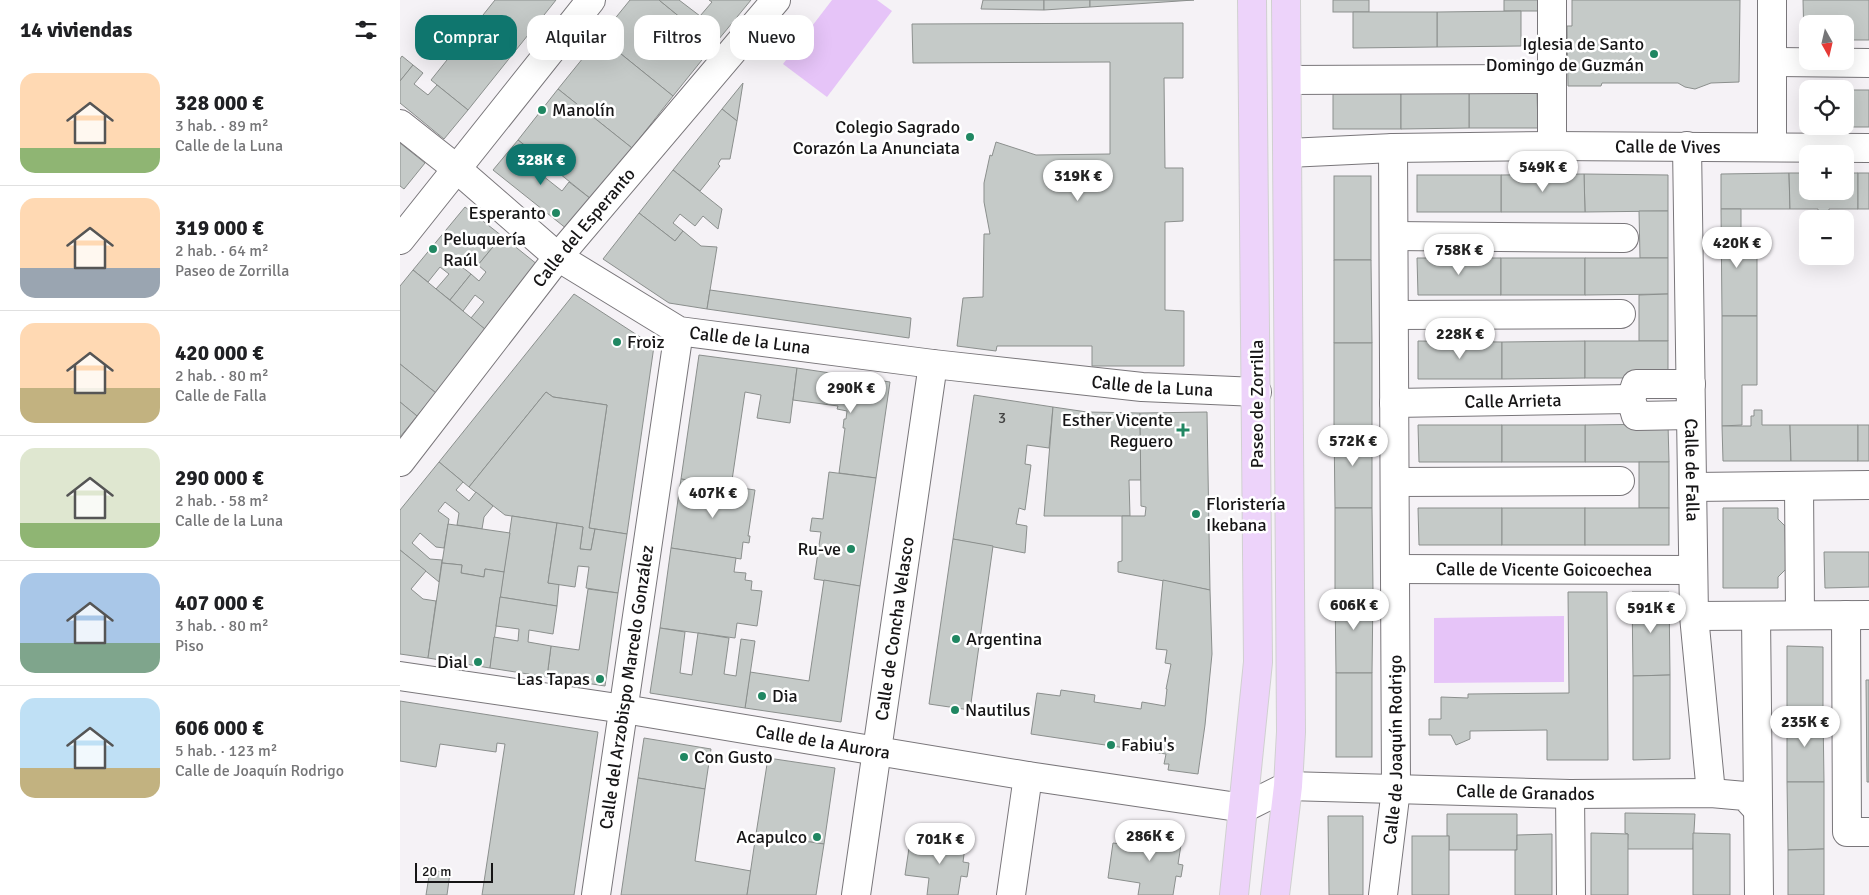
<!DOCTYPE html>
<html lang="es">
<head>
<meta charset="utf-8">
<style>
  :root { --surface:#fff; --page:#f6f6f6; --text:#202124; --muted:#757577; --line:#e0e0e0; --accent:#0f766e }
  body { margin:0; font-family:Signika,sans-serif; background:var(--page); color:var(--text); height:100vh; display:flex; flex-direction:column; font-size:19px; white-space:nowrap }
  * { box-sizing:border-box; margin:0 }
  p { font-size:16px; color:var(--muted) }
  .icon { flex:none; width:28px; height:28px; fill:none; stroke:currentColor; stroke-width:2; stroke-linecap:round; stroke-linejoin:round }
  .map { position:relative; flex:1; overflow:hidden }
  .drawer { display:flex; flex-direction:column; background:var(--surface); width:400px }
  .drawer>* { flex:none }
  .hud { position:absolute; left:15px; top:15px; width:475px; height:45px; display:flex; gap:10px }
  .needle { width:32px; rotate:172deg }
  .tools { position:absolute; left:1399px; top:15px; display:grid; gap:10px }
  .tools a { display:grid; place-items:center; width:55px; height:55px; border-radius:10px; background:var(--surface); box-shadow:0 5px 20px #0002; font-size:25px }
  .scale { position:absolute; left:15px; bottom:12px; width:78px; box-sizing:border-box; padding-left:5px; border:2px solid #161516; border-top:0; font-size:14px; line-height:18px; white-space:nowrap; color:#161516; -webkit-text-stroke:4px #fff; paint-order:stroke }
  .price { position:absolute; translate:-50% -42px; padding:0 11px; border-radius:18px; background:#fff; color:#222; font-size:16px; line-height:32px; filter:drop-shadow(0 1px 2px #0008) }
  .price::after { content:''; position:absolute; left:50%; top:30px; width:15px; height:11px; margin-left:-8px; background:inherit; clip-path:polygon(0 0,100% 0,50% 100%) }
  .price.on { background:var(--accent); color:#fff }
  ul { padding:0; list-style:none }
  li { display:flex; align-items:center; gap:15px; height:125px; padding:0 20px }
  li+li { border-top:1px solid var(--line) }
  li span { display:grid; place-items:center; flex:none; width:140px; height:100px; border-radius:15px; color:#555 }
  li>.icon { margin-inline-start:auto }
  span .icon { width:60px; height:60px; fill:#fffc; stroke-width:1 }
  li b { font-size:21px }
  h2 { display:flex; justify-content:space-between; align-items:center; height:60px; padding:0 20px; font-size:21px }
  .pill { padding:0 18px; border-radius:15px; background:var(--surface); box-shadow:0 5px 20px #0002; font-size:18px; line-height:45px }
  .pill.on { background:var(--accent); color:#fff }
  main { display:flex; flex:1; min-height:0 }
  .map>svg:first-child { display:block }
</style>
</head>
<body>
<main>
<section class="drawer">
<h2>14 viviendas<svg class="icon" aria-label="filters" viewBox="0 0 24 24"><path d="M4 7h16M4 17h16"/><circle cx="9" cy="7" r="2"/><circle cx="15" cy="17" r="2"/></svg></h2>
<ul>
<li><span style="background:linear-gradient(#ffd9b3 75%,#8fb573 0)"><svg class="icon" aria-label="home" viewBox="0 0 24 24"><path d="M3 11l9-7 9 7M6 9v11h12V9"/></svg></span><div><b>328 000 €</b><p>3 hab. · 89 m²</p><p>Calle de la Luna</p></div></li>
<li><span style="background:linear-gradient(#ffd9b3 70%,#9aa5b1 0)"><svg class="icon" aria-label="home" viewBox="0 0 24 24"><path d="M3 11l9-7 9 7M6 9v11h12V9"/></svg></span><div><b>319 000 €</b><p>2 hab. · 64 m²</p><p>Paseo de Zorrilla</p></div></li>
<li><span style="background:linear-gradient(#ffd9b3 65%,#c2b280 0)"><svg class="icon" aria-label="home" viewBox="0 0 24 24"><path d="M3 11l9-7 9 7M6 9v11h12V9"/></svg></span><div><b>420 000 €</b><p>2 hab. · 80 m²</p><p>Calle de Falla</p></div></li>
<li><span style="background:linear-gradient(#dfe7d0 75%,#8fb573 0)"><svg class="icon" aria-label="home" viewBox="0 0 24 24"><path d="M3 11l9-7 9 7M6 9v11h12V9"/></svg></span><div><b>290 000 €</b><p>2 hab. · 58 m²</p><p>Calle de la Luna</p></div></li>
<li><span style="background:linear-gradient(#a9c7e8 70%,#7fa58c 0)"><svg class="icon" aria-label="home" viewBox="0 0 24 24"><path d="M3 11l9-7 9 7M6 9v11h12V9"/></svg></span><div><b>407 000 €</b><p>3 hab. · 80 m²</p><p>Piso</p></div></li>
<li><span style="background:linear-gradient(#bfe0f5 70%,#c2b280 0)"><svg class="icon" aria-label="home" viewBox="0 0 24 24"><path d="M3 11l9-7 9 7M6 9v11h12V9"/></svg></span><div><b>606 000 €</b><p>5 hab. · 123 m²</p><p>Calle de Joaquín Rodrigo</p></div></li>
</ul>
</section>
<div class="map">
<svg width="1469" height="895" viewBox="0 0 1469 895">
  <rect width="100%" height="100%" fill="#f5f2f6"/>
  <g fill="#e6c4f8">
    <path d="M432,0H477L492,11L427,97L383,64Z"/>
    <path d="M1164,616V682L1034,683V618Z"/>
  </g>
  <g fill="#c5cac8" stroke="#8b8f8d">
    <path d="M95,0H156L68,110L31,80Z"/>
    <path d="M230,0H259L314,45L273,96L200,37Z"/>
    <path d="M259,0H279L300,16L312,2L309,0H351L314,45Z"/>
    <path d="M583,0H644V10L581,9Z"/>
    <path d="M644,0H690V7L644,10Z"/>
    <path d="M690,0H794L690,7Z"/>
    <rect x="933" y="0" width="36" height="12"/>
    <rect x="1104" y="0" width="37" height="11"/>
    <path d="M1172,0H1340L1339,82L1311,83L1295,89L1285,87L1278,83H1202L1201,86H1168L1167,26H1172Z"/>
    <path d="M1403,0H1469V40H1445V24H1408V40H1404Z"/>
    <path d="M1121,11V46L1037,47V12Z"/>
    <path d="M953,12H1037V47L953,48Z"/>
    <path d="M783,23V78H764L765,168H783V221L765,222V310L784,311V366H692V346H597L596,351L557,346L563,298L583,297L584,234H590L584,202V183L590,155L592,156L596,142L636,155L710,154V62L513,63L512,24Z"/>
    <path d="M200,37L273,96L232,148L158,89Z"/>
    <path d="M2,56L13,65L0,81V59Z"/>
    <path d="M13,65L23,73L14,84L28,95L37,85L68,110L44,139L0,103V81Z"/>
    <path d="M343,83L337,121L322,109Z"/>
    <path d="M158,89L232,148L191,199L118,140Z"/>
    <path d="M1407,90L1408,126H1445V90H1469V127H1407Z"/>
    <path d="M1137,92L1138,128H1069V93Z"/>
    <rect x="933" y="93" width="68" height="36"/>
    <path d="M1001,93H1069V128L1001,129Z"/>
    <path d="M322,109L337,121L330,159H321L318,164L320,166L300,191L273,170Z"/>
    <path d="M118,140L141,158L133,168L162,191L169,182L191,199L167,229L93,170Z"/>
    <path d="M0,143L25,163L4,189L0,186Z"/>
    <path d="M273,170L322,209L318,229L303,216L295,226L280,214L273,223L283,231L275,241L239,213Z"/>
    <path d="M1389,173L1390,209H1321V174Z"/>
    <path d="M1389,173H1408V191H1445V173H1458V209H1429V219L1418,218V209H1390Z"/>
    <rect x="1458" y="173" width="11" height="36"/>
    <path d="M1184,174L1268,175V211L1185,212Z"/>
    <path d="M1184,174L1185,212H1101V175Z"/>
    <rect x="1017" y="175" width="84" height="37"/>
    <rect x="934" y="176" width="37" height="84"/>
    <path d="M65,207L102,236L78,265L70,259L62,267L71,274L50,300L36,289L49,274L40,267L28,282L13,270Z"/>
    <path d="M1321,209H1341V249L1357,248V316H1322Z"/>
    <path d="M1239,211H1268V258H1240Z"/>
    <path d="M239,213L275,241L283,231L301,246L317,247L307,309L269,303L203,259Z"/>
    <path d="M102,236L138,265L86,330L71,318L84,302L75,295L63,311L50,300L71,274L79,281L86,272L78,265Z"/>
    <path d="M1017,258H1101V295H1018Z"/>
    <rect x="1101" y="258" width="84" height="37"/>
    <path d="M1185,258H1268V294L1185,295Z"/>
    <path d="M934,260H971L972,343H934Z"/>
    <path d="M13,270L86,330L36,393L0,364V286Z"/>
    <path d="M310,290L511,318L509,338L307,309Z"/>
    <path d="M174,294L254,346L227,534L189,528L207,405L153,397L146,392L69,487L39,462Z"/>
    <path d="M1268,294V341H1239V295Z"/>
    <path d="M1322,316H1357V385H1342V425L1322,426Z"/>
    <path d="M1018,341L1102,342V379H1018Z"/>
    <path d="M1185,341V378L1102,379V342Z"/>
    <rect x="1185" y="341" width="83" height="37"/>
    <rect x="934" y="343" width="38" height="83"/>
    <path d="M299,355L397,368L390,423L357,418L361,395L345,392L331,487L281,479Z"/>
    <path d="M0,364L36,393L17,416L0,402Z"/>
    <path d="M397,368L490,382L476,478L439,473L445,428H443L444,419H446L447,411L437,409L438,406L393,400Z"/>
    <path d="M146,392L153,397L207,405L189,528L195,529L191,550L180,549L183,527L105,515L69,487Z"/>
    <path d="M574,395L653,407L649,448L627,445L625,464L631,465L625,510L619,508L616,524L627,526L625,553L553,539Z"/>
    <path d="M0,402L17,416L0,437Z"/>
    <path d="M653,407L687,412L740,413L741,480H729L730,516H644Z"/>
    <path d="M1354,410H1362V425H1390L1391,461H1323L1322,426H1351V416H1354Z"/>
    <path d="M807,412L810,590L718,572V562L722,561V516H745L746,507L741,506L740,413Z"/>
    <path d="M1268,424L1269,462H1185V425Z"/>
    <path d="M1018,425H1102V462H1019Z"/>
    <rect x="1102" y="425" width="83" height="37"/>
    <path d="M1390,425H1458V461H1391Z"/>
    <rect x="1458" y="425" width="11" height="36"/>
    <path d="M934,426H972V508H935Z"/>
    <path d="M39,462L63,482L56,490L69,501L76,492L93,506L84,517L82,529L57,525L59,513L45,502L38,511L49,519L44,548L36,547L20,533L12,543L30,559L42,560L39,582L0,550V510Z"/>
    <rect x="1239" y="462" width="30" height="46"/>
    <path d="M429,472L476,478L460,586L414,579L421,532L410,531L412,518L423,519Z"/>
    <path d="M281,479L355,490L348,536H350L349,543L343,542L341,559L271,548Z"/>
    <path d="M935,508H972L973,591L935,590Z"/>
    <path d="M1018,508H1102V545H1019Z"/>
    <rect x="1102" y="508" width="83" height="37"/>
    <rect x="1185" y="508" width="84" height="37"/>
    <path d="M1323,508H1378V519L1385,526L1386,569L1378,577V588H1323Z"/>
    <path d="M112,516L157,523L148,583L159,584L157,606L100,597Z"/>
    <path d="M157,523L183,527L180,549L191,550L195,529L227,534L218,593L186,588L189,567L178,566L175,587L148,583Z"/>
    <path d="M48,524L110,533L104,572L85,569L84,577L61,573L62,565L42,563Z"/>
    <path d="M553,539L593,546L570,710L529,704Z"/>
    <path d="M271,548L336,558L334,572L346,573L345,580L352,581L351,590L362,591L357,626L337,623L335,638L260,628Z"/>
    <path d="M0,550L26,571L11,589L23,599L36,601L28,658L0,654Z"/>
    <path d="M1424,552H1469V587L1425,588Z"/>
    <path d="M42,563L62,565L61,573L84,577L85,569L104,572L90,668L28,658Z"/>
    <path d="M424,580L460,586L441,722L345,708L350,672L409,681Z"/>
    <path d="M763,580L810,590L812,654L805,725L798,774L768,770L769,764H764L766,754L631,734L637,693L660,696L661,690L695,695L694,702L741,709L742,702L765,706L767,689H766L771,664L765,663L767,650L756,649Z"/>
    <path d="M188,589L218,593L205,686L147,677L151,646L179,650Z"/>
    <path d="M935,590L973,591L972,673H936Z"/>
    <path d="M1168,592H1207L1208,760H1147V730L1070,731V739L1056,745L1051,735H1029V719H1041V697L1068,698V694L1169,693Z"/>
    <path d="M1232,592H1269L1270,675L1233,676Z"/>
    <path d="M100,597L157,606L153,634L129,630L128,642L151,646L147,677L90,668L94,637L118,641L119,629L96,626Z"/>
    <path d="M260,628L285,632L280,673L292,675L298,633L329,638L324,674L336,676L341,639L355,641L345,708L250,693Z"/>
    <path d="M1387,646L1423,647V714H1387Z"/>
    <rect x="936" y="673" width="36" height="84"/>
    <path d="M1270,675V759L1233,760V676Z"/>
    <path d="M1466,680H1469V782H1467Z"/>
    <path d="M0,701L198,732L174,895H82L105,744L97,743L96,752L40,744L36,767L0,761Z"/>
    <path d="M1387,714H1423L1424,782H1387Z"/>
    <path d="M244,738L311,749L305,789L238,778Z"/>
    <path d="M368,758L435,768L424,844L356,834Z"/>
    <path d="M238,778L305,789L295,861L351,871L347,895H221Z"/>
    <path d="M1387,782H1424V849L1388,850Z"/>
    <path d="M1225,813L1295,814L1293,849H1227L1228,834L1225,833Z"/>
    <path d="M1047,814H1117V850H1049V836H1047Z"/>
    <path d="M928,816H963V895H929Z"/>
    <path d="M748,827L783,832L778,864L783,865L781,877L776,876L773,895H738L740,883L708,878L713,843L745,847Z"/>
    <path d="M1191,833L1228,834V895H1191Z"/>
    <path d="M1293,833L1330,834V895H1293Z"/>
    <path d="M356,834L424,844L416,895H347Z"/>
    <path d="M535,834L566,839L563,862L569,863L568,871L567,877L561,876L558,895H527L529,878L505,875L509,848L533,851Z"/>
    <path d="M1152,834V895H1115V850H1117V835Z"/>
    <rect x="1012" y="836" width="37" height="59"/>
    <path d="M1424,849V895H1388V850Z"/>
    <path d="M30,870L50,873L47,895H26Z"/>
  </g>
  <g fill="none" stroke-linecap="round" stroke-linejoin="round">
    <defs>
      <g id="minor">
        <path d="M1372,62L1469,63"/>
        <path d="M887,80L1151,79"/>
        <path id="s1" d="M0,124L57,169L158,257L279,331L533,364L742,387L857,392"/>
        <path d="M1152,146V0"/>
        <path id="s2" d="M1287,146L1294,616L1311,793"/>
        <path d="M1372,147V0"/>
        <path id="s3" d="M888,153L993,148L1152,146L1469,148"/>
        <path d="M994,236L1224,238"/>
        <path d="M0,240L191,0"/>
        <path d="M994,315L1221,314"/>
        <path d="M1291,384H1236L1231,399L1236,416L1291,415"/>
        <path id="s4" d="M994,403L1231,399"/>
        <path id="s5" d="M0,462L158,257L376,0"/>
        <path d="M995,482L1220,481"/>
        <path d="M1399,486L1400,615"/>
        <path d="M1293,487L1469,485"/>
        <path id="s6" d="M995,569L1293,570"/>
        <path d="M1446,615L1447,832H1469"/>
        <path d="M1294,616L1469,615"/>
        <path d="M1356,616L1359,895"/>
        <path id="s7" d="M0,676L224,709L628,776L844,808L888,786L1170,794L1311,793L1345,796L1357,809"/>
        <path d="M1170,794L1171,895"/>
        <path id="s8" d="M196,895L279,331"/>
        <path id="s9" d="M456,895L533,364"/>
        <path d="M611,895L628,776"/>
        <path id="s10" d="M983,895L996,789L993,148"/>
      </g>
      <g id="major">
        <path d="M834,895L858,662L852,0"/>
        <path d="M875,895L888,786L891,732L886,0"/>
      </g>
    </defs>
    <use href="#minor" stroke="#79767a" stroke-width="30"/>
    <use href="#major" stroke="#d0d0d0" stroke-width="30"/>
    <use href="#minor" stroke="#fff" stroke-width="28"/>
    <use href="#major" stroke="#edd3fa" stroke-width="28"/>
  </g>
  <g fill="#208762" stroke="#fff" stroke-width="2">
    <circle cx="1254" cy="54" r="5"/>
    <circle cx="142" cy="110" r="5"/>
    <circle cx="570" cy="137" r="5"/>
    <circle cx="156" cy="213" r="5"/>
    <circle cx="33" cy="249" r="5"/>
    <circle cx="217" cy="342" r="5"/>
    <path d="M780.5 422.5h5v5h5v5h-5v5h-5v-5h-5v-5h5z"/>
    <circle cx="796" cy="514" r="5"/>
    <circle cx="451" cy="549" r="5"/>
    <circle cx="556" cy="639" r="5"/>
    <circle cx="78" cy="662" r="5"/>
    <circle cx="200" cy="679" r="5"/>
    <circle cx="362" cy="696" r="5"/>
    <circle cx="555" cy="710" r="5"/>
    <circle cx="711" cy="745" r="5"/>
    <circle cx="284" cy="757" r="5"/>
    <circle cx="417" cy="837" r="5"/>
  </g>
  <g text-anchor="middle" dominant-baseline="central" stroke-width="5" stroke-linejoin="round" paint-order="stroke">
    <g font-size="15" fill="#424242">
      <text x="602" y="418">3</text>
    </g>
    <g font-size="18" fill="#161516" stroke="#fff" text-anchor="start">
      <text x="1244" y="44" text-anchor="end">Iglesia de Santo<tspan x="1244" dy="21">Domingo de Guzmán</tspan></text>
      <text x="152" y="110">Manolín</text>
      <text x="560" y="127" text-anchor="end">Colegio Sagrado<tspan x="560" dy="21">Corazón La Anunciata</tspan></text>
      <text x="146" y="213" text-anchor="end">Esperanto</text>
      <text x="43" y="239">Peluquería<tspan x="43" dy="21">Raúl</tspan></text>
      <text x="227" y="342">Froiz</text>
      <text x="773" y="420" text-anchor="end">Esther Vicente<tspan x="773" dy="21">Reguero</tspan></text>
      <text x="806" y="504">Floristería<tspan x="806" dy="21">Ikebana</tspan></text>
      <text x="441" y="549" text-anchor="end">Ru-ve</text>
      <text x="566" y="639">Argentina</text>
      <text x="68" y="662" text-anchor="end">Dial</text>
      <text x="190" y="679" text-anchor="end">Las Tapas</text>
      <text x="372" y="696">Dia</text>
      <text x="565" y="710">Nautilus</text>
      <text x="721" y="745">Fabiu's</text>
      <text x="294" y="757">Con Gusto</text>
      <text x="407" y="837" text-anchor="end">Acapulco</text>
    </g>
    <g font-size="18" fill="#161516" stroke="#fff">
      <text stroke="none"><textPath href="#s3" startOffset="380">Calle de Vives</textPath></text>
      <text stroke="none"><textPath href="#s5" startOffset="298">Calle del Esperanto</textPath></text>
      <text stroke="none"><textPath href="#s1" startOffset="420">Calle de la Luna</textPath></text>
      <text stroke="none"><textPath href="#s1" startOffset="825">Calle de la Luna</textPath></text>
      <text stroke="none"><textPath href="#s4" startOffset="119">Calle Arrieta</textPath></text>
      <text transform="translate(857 404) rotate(-90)">Paseo de Zorrilla</text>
      <text stroke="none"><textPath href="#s2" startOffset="324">Calle de Falla</textPath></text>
      <text stroke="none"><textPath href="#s6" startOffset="149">Calle de Vicente Goicoechea</textPath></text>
      <text stroke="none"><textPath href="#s9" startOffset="269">Calle de Concha Velasco</textPath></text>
      <text stroke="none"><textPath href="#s8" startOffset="210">Calle del Arzobispo Marcelo González</textPath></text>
      <text stroke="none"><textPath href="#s7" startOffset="428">Calle de la Aurora</textPath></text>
      <text stroke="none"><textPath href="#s10" startOffset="146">Calle de Joaquín Rodrigo</textPath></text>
      <text stroke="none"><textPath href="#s7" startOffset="1141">Calle de Granados</textPath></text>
    </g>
  </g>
</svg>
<div class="tools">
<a><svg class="needle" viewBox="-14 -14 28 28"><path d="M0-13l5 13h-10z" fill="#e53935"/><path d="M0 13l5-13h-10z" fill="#757577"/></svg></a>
<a><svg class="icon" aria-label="locate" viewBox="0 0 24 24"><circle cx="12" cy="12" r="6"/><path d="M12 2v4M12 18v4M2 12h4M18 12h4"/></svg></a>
<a>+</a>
<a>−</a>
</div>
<div class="scale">20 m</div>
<b class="price on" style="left:141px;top:186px">328K €</b>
<b class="price" style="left:1143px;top:193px">549K €</b>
<b class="price" style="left:678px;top:202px">319K €</b>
<b class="price" style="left:1337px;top:269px">420K €</b>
<b class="price" style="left:1059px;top:276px">758K €</b>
<b class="price" style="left:1060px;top:360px">228K €</b>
<b class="price" style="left:451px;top:414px">290K €</b>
<b class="price" style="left:953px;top:467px">572K €</b>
<b class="price" style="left:313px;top:519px">407K €</b>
<b class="price" style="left:954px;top:631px">606K €</b>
<b class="price" style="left:1251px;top:634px">591K €</b>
<b class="price" style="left:1405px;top:748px">235K €</b>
<b class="price" style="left:750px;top:862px">286K €</b>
<b class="price" style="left:540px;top:865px">701K €</b>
<div class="hud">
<a class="pill on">Comprar</a>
<a class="pill">Alquilar</a>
<a class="pill">Filtros</a>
<a class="pill">Nuevo</a>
</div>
</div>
</main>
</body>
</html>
